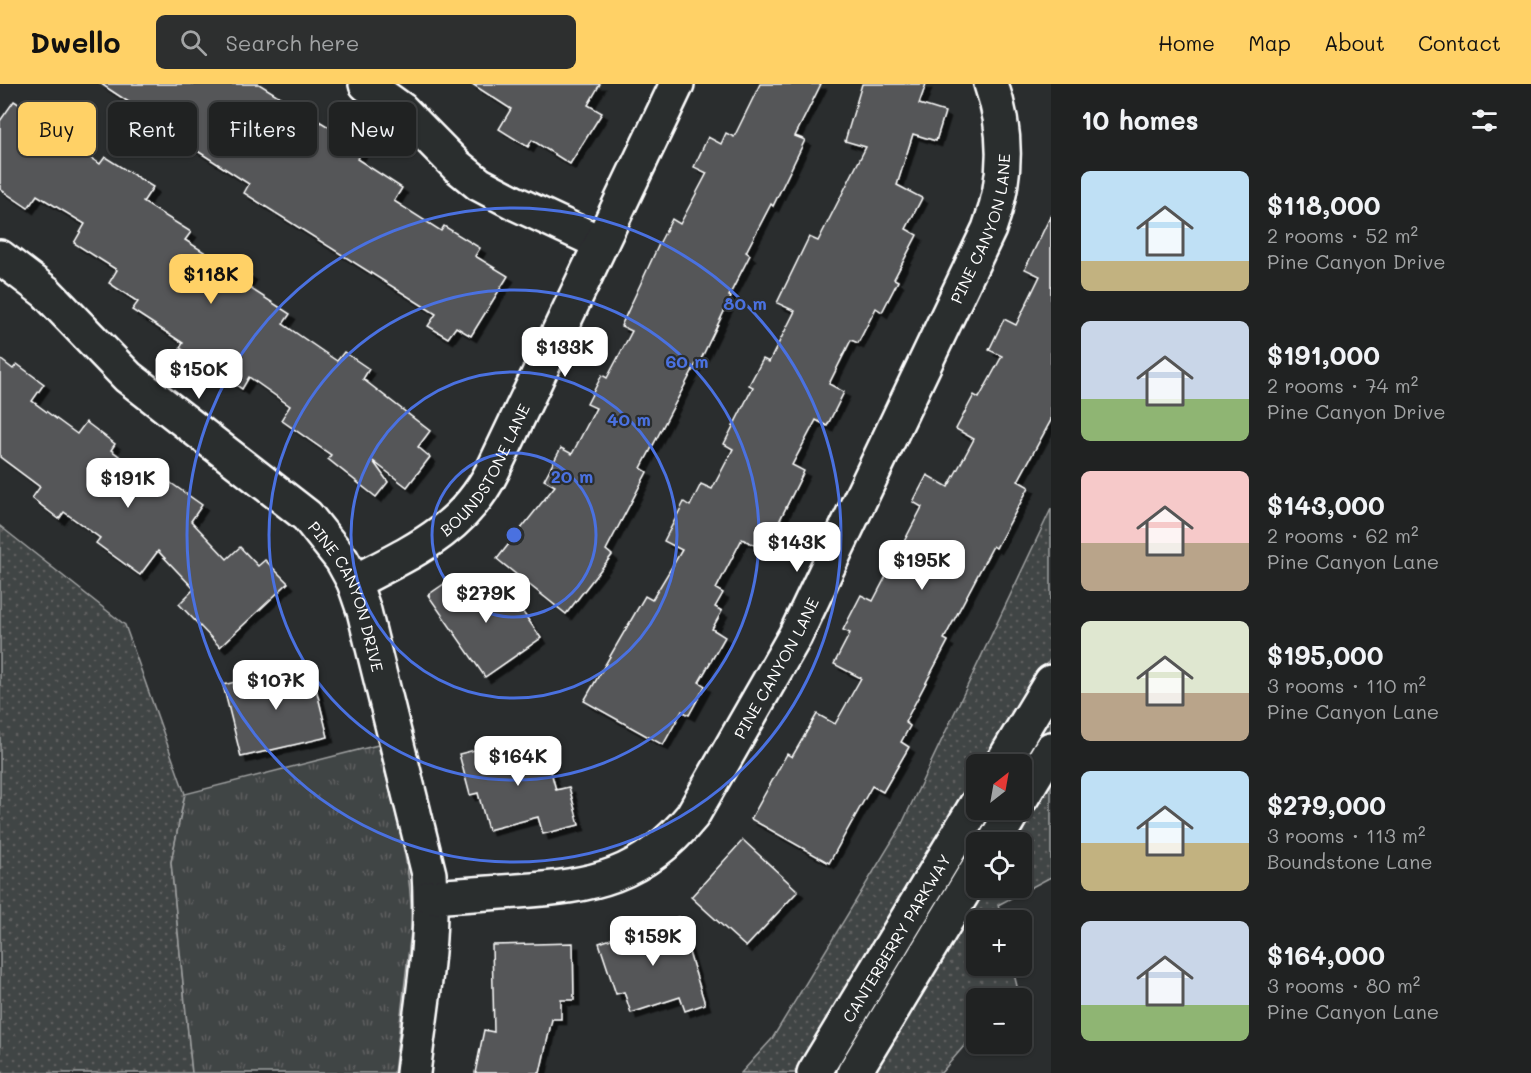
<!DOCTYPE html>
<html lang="en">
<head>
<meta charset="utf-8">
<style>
  :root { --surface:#202222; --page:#2d2f2f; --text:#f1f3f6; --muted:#a2a4a5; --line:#3d3f40; --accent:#ffd166 }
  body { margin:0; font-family:Mali,sans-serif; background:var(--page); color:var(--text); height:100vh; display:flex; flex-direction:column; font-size:22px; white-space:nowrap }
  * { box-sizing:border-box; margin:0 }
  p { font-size:20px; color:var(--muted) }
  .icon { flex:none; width:33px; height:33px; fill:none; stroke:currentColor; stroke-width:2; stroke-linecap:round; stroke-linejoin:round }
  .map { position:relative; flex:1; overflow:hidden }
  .drawer { display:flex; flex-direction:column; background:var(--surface); width:480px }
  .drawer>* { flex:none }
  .hud { position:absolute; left:18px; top:18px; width:570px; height:54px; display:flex; gap:12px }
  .needle { width:39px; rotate:31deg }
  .tools { position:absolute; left:966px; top:670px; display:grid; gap:12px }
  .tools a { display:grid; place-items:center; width:66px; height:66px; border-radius:9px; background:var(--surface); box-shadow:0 2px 4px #0004,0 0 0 2px var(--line); font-size:30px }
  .price { position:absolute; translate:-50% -51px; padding:0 14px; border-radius:12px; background:#fff; color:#222; font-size:20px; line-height:39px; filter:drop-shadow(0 2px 3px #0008) }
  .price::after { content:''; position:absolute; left:50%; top:36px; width:18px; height:14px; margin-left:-9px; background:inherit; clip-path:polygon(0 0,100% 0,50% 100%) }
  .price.active { background:var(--accent); color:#111 }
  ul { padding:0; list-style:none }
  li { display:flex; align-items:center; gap:18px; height:150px; padding:0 30px }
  li span { display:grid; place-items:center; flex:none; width:168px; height:120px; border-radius:9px; color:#555 }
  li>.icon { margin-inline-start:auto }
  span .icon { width:72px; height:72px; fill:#fffc; stroke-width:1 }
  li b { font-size:26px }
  h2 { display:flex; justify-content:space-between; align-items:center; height:72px; padding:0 30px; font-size:26px }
  .pill { padding:0 21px; border-radius:9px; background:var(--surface); box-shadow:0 2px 4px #0004,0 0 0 2px var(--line); font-size:21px; line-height:54px }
  .pill.active { background:var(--accent); color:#111 }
  header { display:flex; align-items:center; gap:36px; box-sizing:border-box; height:84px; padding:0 30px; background:var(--accent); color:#111 }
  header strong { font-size:28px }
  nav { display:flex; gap:33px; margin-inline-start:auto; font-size:21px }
  .search { width:420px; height:54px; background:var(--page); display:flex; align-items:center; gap:15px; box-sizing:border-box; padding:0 21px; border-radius:9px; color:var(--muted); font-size:22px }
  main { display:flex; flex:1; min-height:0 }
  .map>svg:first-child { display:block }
</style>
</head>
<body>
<header>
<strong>Dwello</strong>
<div class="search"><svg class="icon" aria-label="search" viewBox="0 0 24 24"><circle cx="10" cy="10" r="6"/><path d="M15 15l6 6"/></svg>Search here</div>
<nav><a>Home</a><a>Map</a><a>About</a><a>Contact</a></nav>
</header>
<main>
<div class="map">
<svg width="1051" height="989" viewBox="0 0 1051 989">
  <defs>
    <pattern id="grass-dots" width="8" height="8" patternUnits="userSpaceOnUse" patternTransform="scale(1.5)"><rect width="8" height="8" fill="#414445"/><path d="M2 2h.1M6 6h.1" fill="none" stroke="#5e6061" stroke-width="1.8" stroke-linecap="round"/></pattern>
    <pattern id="park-tufts" width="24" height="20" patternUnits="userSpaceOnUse" patternTransform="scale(1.5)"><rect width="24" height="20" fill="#414445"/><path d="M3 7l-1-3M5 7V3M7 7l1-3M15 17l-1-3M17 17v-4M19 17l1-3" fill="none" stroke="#5e6061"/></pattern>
    <filter id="shadow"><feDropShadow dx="5.5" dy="5.5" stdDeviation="0" flood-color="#0009"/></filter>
  </defs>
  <rect width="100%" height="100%" fill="#2a2d2e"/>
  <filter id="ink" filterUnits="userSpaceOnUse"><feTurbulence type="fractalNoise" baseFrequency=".0167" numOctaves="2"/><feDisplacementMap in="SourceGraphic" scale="12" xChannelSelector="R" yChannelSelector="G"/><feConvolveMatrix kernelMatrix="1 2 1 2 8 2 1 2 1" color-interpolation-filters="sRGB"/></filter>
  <g filter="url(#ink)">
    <g fill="url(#grass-dots)" stroke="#a0a2a2" stroke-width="1.5">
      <path d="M1051,425V574L986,681H976V697L797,989H741L772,955L900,744Z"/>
      <path d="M0,442L125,541L185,710L171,778L192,989H0Z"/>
      <path d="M1051,615V644L1022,692V681H1010Z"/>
      <path d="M1051,686V793L998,821L1002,837H976V882H1012L1017,902L1005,915H976V948L941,989H867L979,804H1022V759H1007Z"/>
    </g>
    <path fill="url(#park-tufts)" stroke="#a0a2a2" stroke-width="1.5" d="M378,661C393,722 414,783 411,847L394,989H192L171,778L185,710Z"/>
    <g fill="#555758" stroke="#fff" stroke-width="1.5" filter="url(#shadow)">
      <path d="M101,0H259L363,64L357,75L402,104L394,117L441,147L444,142L480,164L475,172L508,192L471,252L456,243L448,254L428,242L436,230L244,109L249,100L171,50L173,47Z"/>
      <path d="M472,0H600L588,21L602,29L570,80L532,56L528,63L499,45L511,25Z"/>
      <path d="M760,0H821L795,52L805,56L773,122L771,120L746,168L750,171L729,212L731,213L699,279L697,278L641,384L647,388L606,466L612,471L566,530L497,475L555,402L544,396L561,364L572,370L596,324L587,320L602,291L607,294L632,247L621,242L660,158L672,135L680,140L707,89L694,83L708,53L721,60L726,49L734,53Z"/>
      <path d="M862,0H926L919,20L945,28L936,57L913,50L897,101L922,114L906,145L917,151L894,195L898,197L882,228L876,224L858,259L851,256L829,300L844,308L827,342L816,336L792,381L804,387L765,466L742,455L716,505L723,509L715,523L722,527L712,545L725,553L699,598L705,602L689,631L682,627L663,661L584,617L645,512L652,516L682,466L664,457L684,418L690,422L701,400L712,405L733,365L724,360L753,303L749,301L763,275L769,278L795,227L777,219L809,153L818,157L866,63L845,57Z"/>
      <path d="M14,17L54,43L50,49L86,71L100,80L105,73L153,103L143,118L191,148L185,156L231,185L234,180L251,191L245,201L290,230L283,240L337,277L344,268L369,285L363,295L430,347L418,363L430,373L407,403L373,377L388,398L376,413L328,375L331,371L281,336L290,322L249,293L242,305L180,264L183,259L132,226L138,218L109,199L117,186L74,159L85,140L37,111L28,124L0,105V37Z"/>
      <path d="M1051,131V336L1018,397L1029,403L996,464L993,462L944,555L948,557L905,638L910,642L901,658L909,663L883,708L872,702L829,779L751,735L787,670L792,673L817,630L835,640L861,594L834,580L850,549L843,546L861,511L873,517L922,423L913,418L927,391L948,403L974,355L956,345L974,311L979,314L1002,272L989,266L1004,235L1016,241L1040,192L1025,185Z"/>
      <path d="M0,275L13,285L17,280L44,300L32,317L77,350L86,338L115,360L111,366L163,404L168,397L202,421L191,437L227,475L240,463L258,482L265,476L288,499L220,563L179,520L194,505L158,467L140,491L96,459L100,454L64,428L59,435L32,414L40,403L0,373Z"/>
      <path d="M454,493L471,518L501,497L541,554L485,593L428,511Z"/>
      <path d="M310,580L328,653L241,673L223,601Z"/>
      <path d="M515,656L517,664L543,658L556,706L569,703L579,741L543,750L538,733L488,746L478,709L470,711L459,670Z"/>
      <path d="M743,756L798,807L746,863L691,813Z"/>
      <path d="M678,833L705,920L685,927L680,913L631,929L624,908L616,910L599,859Z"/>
      <path d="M573,859L574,916H561V935H552L540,989H475L484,946L494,948L492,861Z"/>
    </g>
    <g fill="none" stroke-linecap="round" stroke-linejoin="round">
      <defs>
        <g id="minor">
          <path d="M366,0L402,26L457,82L479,100L515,119L601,159"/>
          <path id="s1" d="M0,173L46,208L128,293L307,432L342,476L354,498L364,527L429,790C434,856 421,923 413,989"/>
          <path id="s2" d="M354,498C411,468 463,447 493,386L677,0"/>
          <path d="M1001,681L1051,598"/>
          <path d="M1022,713L1051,665"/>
          <path d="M994,759L1014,726"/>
          <path id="s3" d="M431,813C460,811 489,809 518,807C593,802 642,793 692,732L795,552L989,145C1007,97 1008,48 991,0"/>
          <path id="s4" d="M814,989L976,721"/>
          <path d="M854,989L976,787"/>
        </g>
      </defs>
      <use href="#minor" stroke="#fff" stroke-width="38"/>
      <use href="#minor" stroke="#2a2d2e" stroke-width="33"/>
    </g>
  </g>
  <g fill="none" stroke="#4a71e0" stroke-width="3">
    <circle cx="514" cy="451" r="82"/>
    <circle cx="514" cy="451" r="163"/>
    <circle cx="514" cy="451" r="245"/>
    <circle cx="514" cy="451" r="327"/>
  </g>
  <g text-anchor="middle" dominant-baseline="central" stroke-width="4.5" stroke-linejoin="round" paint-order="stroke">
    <g font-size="16" fill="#fff" stroke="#2a2d2e">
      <text stroke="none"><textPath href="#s3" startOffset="940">PINE CANYON LANE</textPath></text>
      <text stroke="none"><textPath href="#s2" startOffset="178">BOUNDSTONE LANE</textPath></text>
      <text stroke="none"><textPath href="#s1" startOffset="494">PINE CANYON DRIVE</textPath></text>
      <text stroke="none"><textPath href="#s3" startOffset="454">PINE CANYON LANE</textPath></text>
      <text stroke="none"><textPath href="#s4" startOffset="158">CANTERBERRY PARKWAY</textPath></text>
    </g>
  </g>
  <circle cx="514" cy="451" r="9" fill="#4a71e0" stroke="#2a2d2e" stroke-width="3"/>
  <g font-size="18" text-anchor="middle" font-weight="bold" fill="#4a71e0" stroke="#2a2d2e" stroke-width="4.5" stroke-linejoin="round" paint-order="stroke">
    <text x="745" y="226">80 m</text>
    <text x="687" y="284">60 m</text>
    <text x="629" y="342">40 m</text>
    <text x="572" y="399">20 m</text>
  </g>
</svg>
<div class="tools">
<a><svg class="needle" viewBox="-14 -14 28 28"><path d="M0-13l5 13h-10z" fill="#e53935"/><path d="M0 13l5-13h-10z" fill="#a2a4a5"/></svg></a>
<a><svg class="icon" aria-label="locate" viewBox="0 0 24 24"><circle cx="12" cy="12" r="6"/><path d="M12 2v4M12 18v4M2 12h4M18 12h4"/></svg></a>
<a>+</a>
<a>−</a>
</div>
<b class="price active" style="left:211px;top:221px">$118K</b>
<b class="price" style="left:565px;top:294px">$133K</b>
<b class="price" style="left:199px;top:316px">$150K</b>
<b class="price" style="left:128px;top:425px">$191K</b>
<b class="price" style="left:797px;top:489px">$143K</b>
<b class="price" style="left:922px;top:507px">$195K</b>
<b class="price" style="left:486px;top:540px">$279K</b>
<b class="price" style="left:276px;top:627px">$107K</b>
<b class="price" style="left:518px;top:703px">$164K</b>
<b class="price" style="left:653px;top:883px">$159K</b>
<div class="hud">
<a class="pill active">Buy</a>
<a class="pill">Rent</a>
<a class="pill">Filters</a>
<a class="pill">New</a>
</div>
</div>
<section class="drawer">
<h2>10 homes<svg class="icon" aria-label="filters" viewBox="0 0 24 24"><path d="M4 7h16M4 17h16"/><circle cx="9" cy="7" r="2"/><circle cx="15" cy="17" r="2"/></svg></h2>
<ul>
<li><span style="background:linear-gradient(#bfe0f5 75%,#c2b280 0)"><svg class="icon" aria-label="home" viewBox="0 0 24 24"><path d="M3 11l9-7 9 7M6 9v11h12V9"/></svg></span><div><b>$118,000</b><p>2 rooms · 52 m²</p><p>Pine Canyon Drive</p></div></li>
<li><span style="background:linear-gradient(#c9d6e8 65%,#8fb573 0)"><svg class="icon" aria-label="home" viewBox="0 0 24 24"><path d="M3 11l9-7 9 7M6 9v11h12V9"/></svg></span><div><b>$191,000</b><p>2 rooms · 74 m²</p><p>Pine Canyon Drive</p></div></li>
<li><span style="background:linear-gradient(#f6c9c9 60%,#b9a48a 0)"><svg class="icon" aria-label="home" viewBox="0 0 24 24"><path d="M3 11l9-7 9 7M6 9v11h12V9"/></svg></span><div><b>$143,000</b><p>2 rooms · 62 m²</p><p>Pine Canyon Lane</p></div></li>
<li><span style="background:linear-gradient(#dfe7d0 60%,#b9a48a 0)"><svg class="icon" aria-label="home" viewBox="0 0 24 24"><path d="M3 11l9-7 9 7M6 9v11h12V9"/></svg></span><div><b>$195,000</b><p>3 rooms · 110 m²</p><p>Pine Canyon Lane</p></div></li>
<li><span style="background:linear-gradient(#bfe0f5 60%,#c2b280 0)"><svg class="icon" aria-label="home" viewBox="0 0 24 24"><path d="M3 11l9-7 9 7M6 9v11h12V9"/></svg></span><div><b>$279,000</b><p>3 rooms · 113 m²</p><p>Boundstone Lane</p></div></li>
<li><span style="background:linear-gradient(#c9d6e8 70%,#8fb573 0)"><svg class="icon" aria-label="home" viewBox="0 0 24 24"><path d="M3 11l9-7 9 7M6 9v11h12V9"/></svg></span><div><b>$164,000</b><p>3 rooms · 80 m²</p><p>Pine Canyon Lane</p></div></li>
</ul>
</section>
</main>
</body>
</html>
